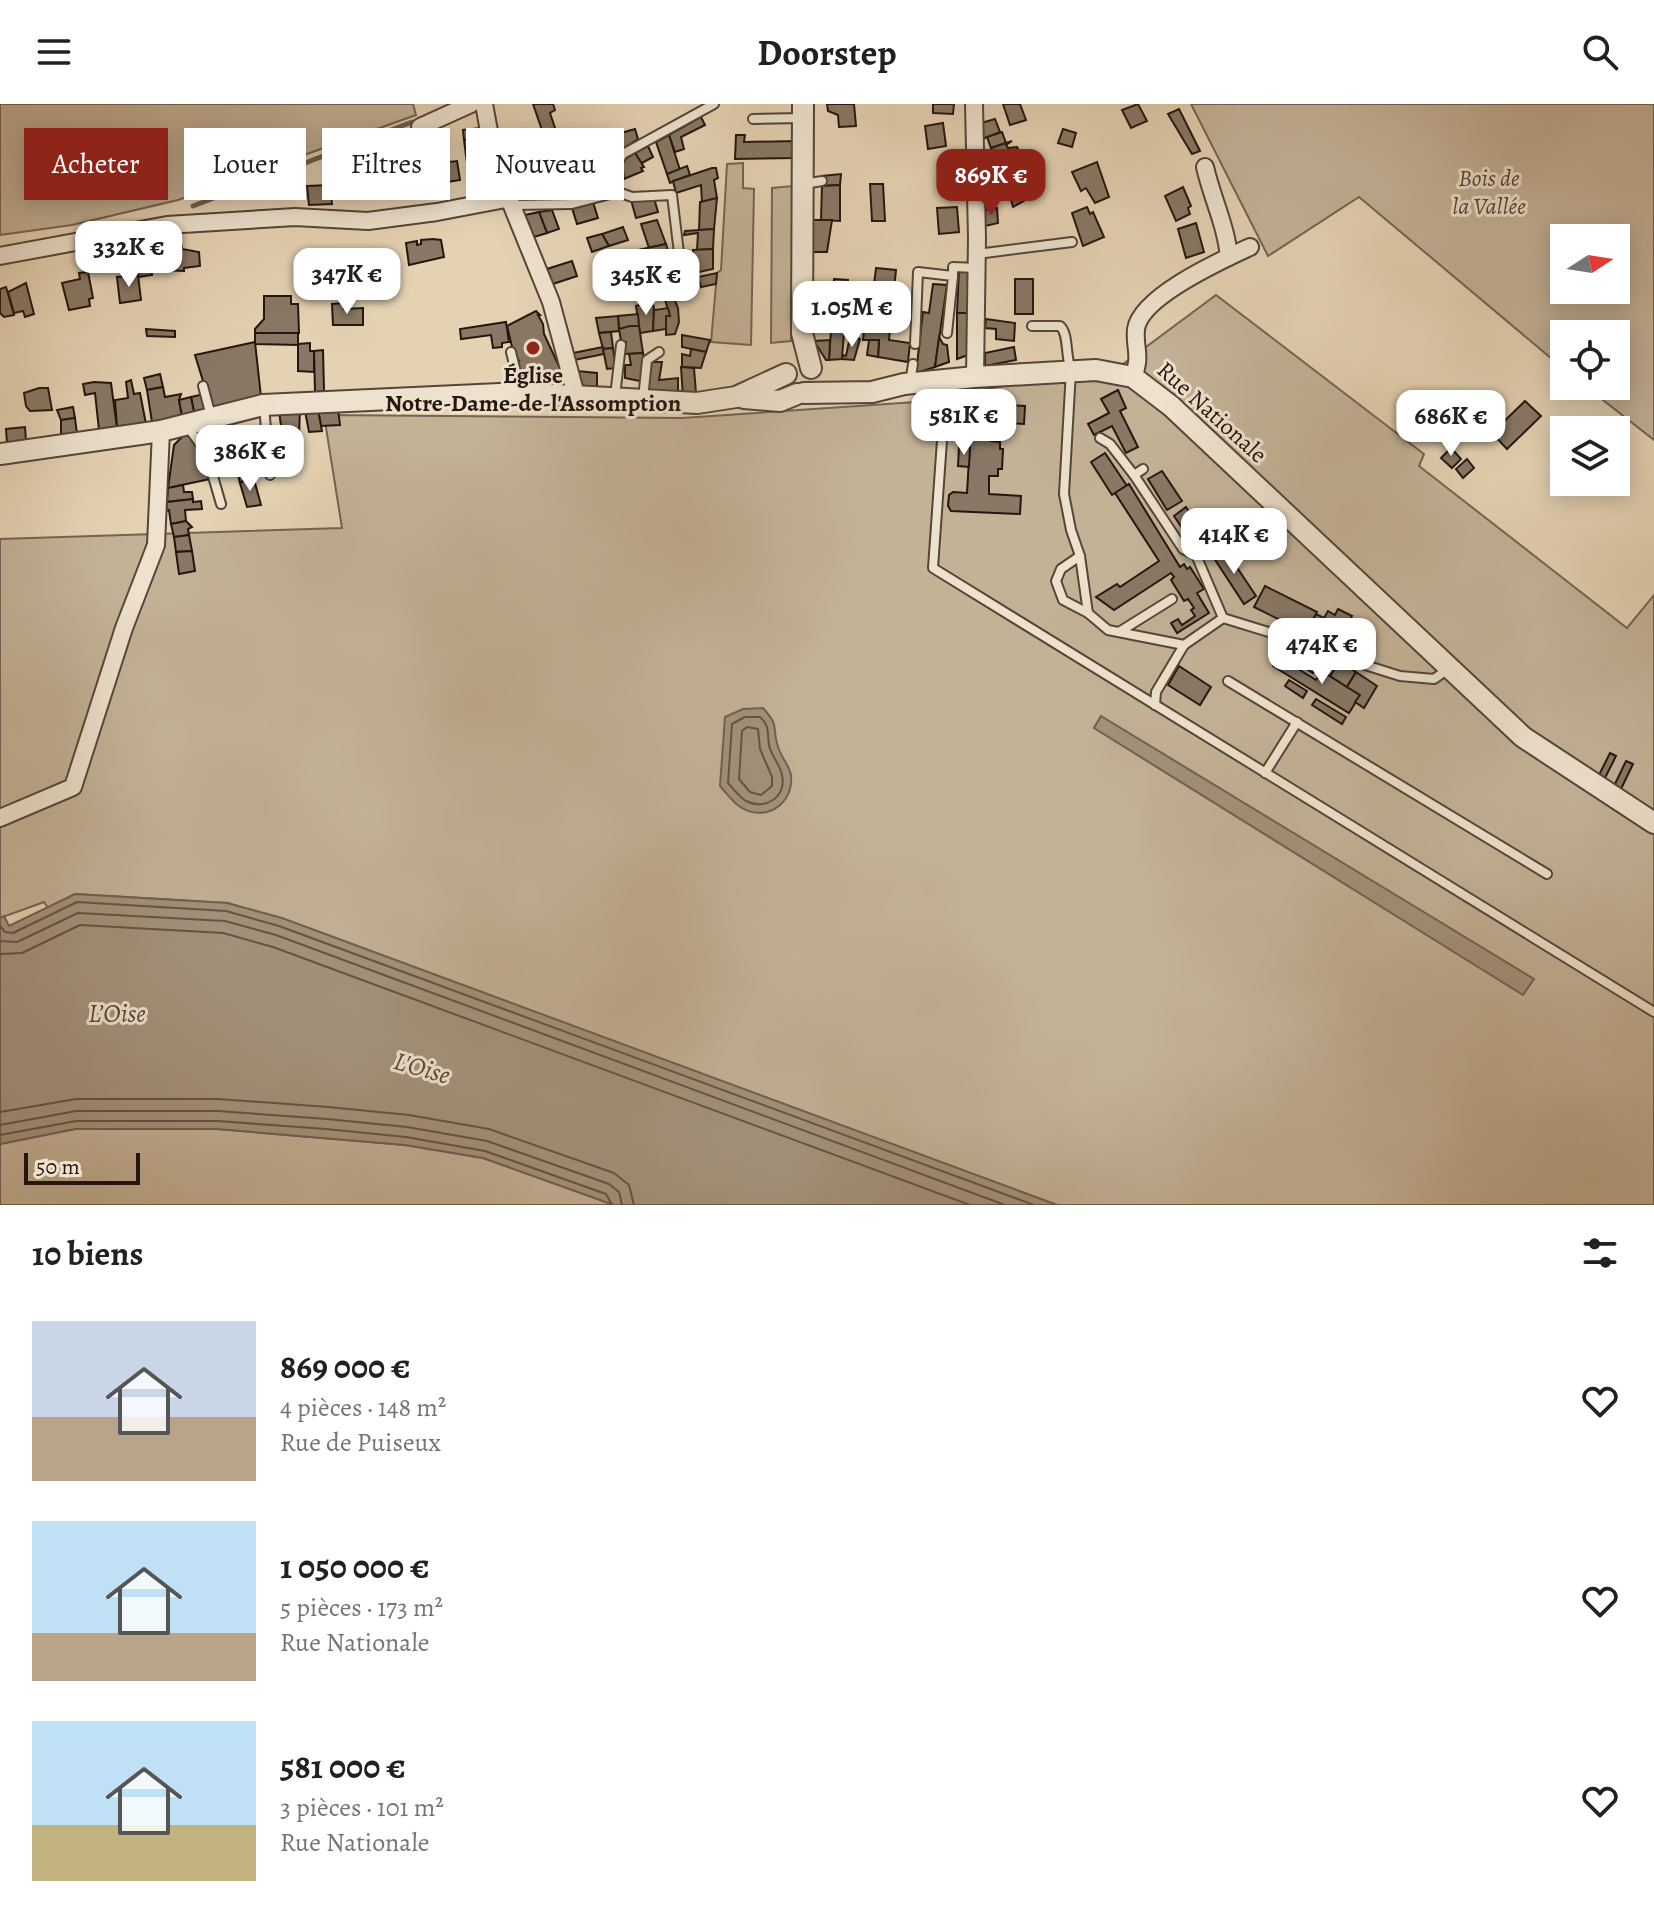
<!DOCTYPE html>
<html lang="fr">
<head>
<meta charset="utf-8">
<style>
  :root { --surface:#fff; --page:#f2f2f2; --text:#202124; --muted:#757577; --accent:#8f2418 }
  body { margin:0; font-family:Alegreya,serif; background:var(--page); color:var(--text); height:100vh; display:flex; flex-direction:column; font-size:30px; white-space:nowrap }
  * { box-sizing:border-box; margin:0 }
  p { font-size:26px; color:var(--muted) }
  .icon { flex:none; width:44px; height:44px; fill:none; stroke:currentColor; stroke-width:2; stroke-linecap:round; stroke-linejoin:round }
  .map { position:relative; height:1101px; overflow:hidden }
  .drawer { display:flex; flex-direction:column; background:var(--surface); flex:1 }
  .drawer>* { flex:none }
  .hud { position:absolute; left:24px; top:24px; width:800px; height:72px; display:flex; gap:16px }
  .needle { width:52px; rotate:78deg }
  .tools { position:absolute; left:1550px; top:120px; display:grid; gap:16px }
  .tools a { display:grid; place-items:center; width:80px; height:80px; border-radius:0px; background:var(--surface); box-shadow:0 4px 20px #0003; font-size:40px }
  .scale { position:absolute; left:24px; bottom:20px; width:116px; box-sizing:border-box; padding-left:8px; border:4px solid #251610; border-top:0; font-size:22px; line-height:28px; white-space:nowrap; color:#251610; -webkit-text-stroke:6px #eee2ce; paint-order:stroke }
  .price { position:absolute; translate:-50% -68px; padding:0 18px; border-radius:16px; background:#fff; color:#222; font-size:26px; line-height:52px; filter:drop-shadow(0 2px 4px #0008) }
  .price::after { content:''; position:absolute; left:50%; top:48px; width:24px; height:18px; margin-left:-12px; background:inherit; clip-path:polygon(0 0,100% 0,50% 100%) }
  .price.current { background:var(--accent); color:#fff }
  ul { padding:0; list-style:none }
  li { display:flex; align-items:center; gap:24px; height:200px; padding:0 32px }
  li span { display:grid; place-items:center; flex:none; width:224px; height:160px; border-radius:0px; color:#555 }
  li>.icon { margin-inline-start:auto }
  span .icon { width:96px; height:96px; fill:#fffc; stroke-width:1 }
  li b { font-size:34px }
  h2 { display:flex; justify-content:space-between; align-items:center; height:96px; padding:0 32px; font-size:34px }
  .chip { padding:0 28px; border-radius:0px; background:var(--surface); box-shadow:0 4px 20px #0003; font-size:28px; line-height:72px }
  .chip.current { background:var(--accent); color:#fff }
  header { display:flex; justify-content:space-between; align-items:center; height:104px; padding:0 32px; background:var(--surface); font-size:36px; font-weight:600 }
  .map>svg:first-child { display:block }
</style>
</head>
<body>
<header><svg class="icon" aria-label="menu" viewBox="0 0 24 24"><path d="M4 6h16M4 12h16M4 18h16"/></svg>Doorstep<svg class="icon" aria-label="search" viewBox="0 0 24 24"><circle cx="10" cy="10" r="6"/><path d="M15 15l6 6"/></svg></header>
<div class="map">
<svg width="1654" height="1101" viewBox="0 0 1654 1101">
  <rect width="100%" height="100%" fill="#e5d2b3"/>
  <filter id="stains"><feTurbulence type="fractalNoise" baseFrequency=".0025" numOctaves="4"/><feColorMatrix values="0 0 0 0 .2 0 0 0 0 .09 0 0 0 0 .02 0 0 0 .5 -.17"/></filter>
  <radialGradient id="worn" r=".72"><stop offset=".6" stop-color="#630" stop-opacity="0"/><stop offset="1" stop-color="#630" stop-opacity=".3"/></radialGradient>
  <g fill="#c4b297" stroke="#746454" stroke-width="2" fill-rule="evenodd">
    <path d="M0,0H413L416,11L178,96L72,121L0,131Z"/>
    <path d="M1191,0H1654V336L1585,282H1616V230H1564V265L1359,93L1268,152ZM1564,134H1616V186H1564Z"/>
    <path d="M743,59V84L754,85L751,241L711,238L717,169L721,166L727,60Z"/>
    <path d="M793,82L791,237L771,239L772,84Z"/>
    <path d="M1216,191L1424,350L1419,362L1627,524L1654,491V1101H1057L319,828L228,799L75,790L48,804L44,798L0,814V435L342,424L324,311L682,314L916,298L1123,260Z"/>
    <path d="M75,1025H217L405,1041L483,1054L614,1101H0V1040Z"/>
  </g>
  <g fill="#a4927c" stroke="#716051" stroke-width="2">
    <path d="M763,604C781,624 771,622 778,643C781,653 789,661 791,671C794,700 766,718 742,704C734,700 726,689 720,682L725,613L743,605Z"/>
    <path d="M1101,612L1534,875L1523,891L1094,624Z"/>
    <path d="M75,790L227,799L282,814L1057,1101H614L483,1054L405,1041L217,1025H75L0,1040V814L4,812L9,822Z"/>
  </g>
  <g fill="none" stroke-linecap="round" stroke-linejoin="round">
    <g stroke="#645446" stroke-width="2">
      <path d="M745,613H760C770,622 767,628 769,641C771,652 780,660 782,671C787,693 765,707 746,697C739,693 733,684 728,679L732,620Z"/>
      <path d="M747,623L758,625L760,645L772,673V682L761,691L750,688L739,675L742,627Z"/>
      <path d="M0,822L5,828L13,829L77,798L226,807L279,822L1034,1101"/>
      <path d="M0,837L17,838L78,809L225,817L276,831L1005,1101"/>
      <path d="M0,850L22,849L80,821L223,829L273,843L970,1101"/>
      <path d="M0,1008L76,995H218L328,1003L409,1011L489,1025L614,1069L629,1081L634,1101"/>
      <path d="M0,1021L76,1007H218L327,1015L407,1023L487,1037L609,1080L619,1088L622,1101"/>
      <path d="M0,1031L76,1017H217L326,1025L406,1033L485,1047L606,1090L612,1101"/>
    </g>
    <path stroke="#716051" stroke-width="5" d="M193,102L412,18"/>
  </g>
  <g fill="#897865" stroke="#251610" stroke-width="2">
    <path d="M533,0H553L555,6L550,9L557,30L543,29Z"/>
    <path d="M827,0H854L856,22L839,23L838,11L828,7Z"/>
    <path d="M933,0H954L953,10L933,9Z"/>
    <path d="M1003,0H1020L1026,16L1010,21Z"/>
    <path d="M1138,0L1147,17L1131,24L1122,6Z"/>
    <path d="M1179,5L1200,47L1192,50L1168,10Z"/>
    <path d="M701,13L705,21L681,33L684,45L675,48L669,31Z"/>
    <path d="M995,15L1000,28L980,36L981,19Z"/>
    <path d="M943,19L946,42L928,45L925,22Z"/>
    <path d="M480,24L481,34L464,36L463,26Z"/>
    <path d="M635,25L638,35L619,48L598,53L593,37Z"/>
    <path d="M1063,25L1076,29L1072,43L1058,39Z"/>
    <path d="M494,27L557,30L564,53L537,51L548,48L545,38L497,42Z"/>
    <path d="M1002,28L1006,39L991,44L987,33Z"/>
    <path d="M669,31L680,66L667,70L656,38Z"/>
    <path d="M736,31H745L744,38L795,37V54L735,55Z"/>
    <path d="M481,34L484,57L467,59L464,36Z"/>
    <path d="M1012,37L1006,41L1008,44L1017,43L1019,47L995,55L991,44Z"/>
    <path d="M648,42L653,53L640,60L635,49Z"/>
    <path d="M498,48L520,50V61L502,59Z"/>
    <path d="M635,49L644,63L641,64L643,67L624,75L622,57Z"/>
    <path d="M520,50L537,51L536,64L520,61Z"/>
    <path d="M537,51L564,53L570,74L538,84L537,80L556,75L552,62L536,64Z"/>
    <path d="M457,57L460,76L435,80L431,60Z"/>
    <path d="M1097,58L1109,93L1095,99L1086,84L1081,87L1072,68Z"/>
    <path d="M418,60L421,79L396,83L393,64Z"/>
    <path d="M687,62L690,71L670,79L667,70Z"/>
    <path d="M1016,63L1021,79L1007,83L1001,67Z"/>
    <path d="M712,64H716L718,74L714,76L717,94L702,98L701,81L676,89L673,77Z"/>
    <path d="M841,70L840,81L822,82V72Z"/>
    <path d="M570,74L576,92H561L557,78Z"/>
    <path d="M1021,79L1027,95L1013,103L1010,92L1006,93L1005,89L1008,87L1007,83Z"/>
    <path d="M870,80H883L885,117H872Z"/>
    <path d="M330,81L332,100L309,101L307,82Z"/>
    <path d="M840,81V117L821,116L822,82Z"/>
    <path d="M1183,83L1191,102L1188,104L1190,110L1176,117L1165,92Z"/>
    <path d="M654,94L658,108L636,114L631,96Z"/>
    <path d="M717,94L714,125L699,126L700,98Z"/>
    <path d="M593,98L598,114L577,120L572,104Z"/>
    <path d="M957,103L959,128L939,130L937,104Z"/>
    <path d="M1087,103L1090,110L1093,108L1104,133L1083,142L1072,109Z"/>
    <path d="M997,104L998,119L985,122L984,106Z"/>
    <path d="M552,106L559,125L547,129L539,108Z"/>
    <path d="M539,108L547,129L534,133L525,111Z"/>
    <path d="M657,116L666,140L649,144L641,120Z"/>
    <path d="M812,116H832L827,148H811Z"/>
    <path d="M1196,119L1204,148L1186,154L1178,125Z"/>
    <path d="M623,123L628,136L609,142L602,130Z"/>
    <path d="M714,125L713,145L697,146L698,129L684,131L685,127Z"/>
    <path d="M602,130L609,142L592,148L587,134Z"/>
    <path d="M433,135L441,136L444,153L409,161L406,139L417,137V141L421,140V136Z"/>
    <path d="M666,140L669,150L640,156L638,146Z"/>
    <path d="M182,142V145L199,148L200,162L184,164V167L160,166V155H168L167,147Z"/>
    <path d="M713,145V165L685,171L684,165L694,164L693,146Z"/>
    <path d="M572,157L577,172L553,180L547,165Z"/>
    <path d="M150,158L152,171L138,173L136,160Z"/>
    <path d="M876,164L896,166L889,236L910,239L908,258L878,253L879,236H863L866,210L876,211L878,190L873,189Z"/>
    <path d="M959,166L972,167L971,209H957Z"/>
    <path d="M88,168L93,194L89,195L90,202L69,206L62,179L80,175L79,169Z"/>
    <path d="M717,169L716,180L701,183L698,173Z"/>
    <path d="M138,171L141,196L120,199L117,173Z"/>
    <path d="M834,175L848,176L849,200L833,198Z"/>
    <rect x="1015" y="175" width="18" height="35"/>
    <path d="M666,176L678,204L679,218L675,230L666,231V212H670L659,177Z"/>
    <path d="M26,179L34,210L25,213L23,207L14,209L8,188Z"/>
    <path d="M933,180L947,181L935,263L916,269L923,208L929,209Z"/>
    <path d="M6,183L14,211L4,213L0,209V185Z"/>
    <path d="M264,192H291V200H298L299,229H255V225L264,215Z"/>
    <path d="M648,198H652L654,204L653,227L640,229L636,202Z"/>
    <path d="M833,198L846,200L847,228H844L842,255L829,256Z"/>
    <path d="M344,199V205L363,204V221H333L332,200Z"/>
    <path d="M668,204L670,212H666V225L653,227L654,206Z"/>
    <path d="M536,207L540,211H538L543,220L544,230L564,273L527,279L516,258L519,257L514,251L507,222Z"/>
    <path d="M957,209H971L968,251L957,255Z"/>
    <path d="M638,210L639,222L619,225L618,212Z"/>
    <path d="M618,212L619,227L599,229L596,214Z"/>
    <path d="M986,215L1015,219L1014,237L996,235V225L985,224Z"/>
    <path d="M506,218L509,238L502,239V243L493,244L491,231L461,235L460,225Z"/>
    <path d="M630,222H639L643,249L624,250L626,238L621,237L619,225Z"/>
    <path d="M146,225L175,227V233L147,232Z"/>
    <path d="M611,228L613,244L603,245L599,229Z"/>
    <path d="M255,229H298V241L255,240Z"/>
    <path d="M682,231L710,236L706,248L682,243Z"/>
    <path d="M850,233L860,235L854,256L842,255L843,251L846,252Z"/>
    <path d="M939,233L943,240L947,241L949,258L935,263Z"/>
    <path d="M830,236L829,256H826L814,237Z"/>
    <path d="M869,236H879L878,253L867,251Z"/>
    <path d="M255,238L261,293L211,303L195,251Z"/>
    <path d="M310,239V247H314V268L298,267V240Z"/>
    <path d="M603,243L604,250L574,256L573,249Z"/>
    <path d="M1014,243L1016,256L985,262V249Z"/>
    <path d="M613,244L616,264L607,265L603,245Z"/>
    <path d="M691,245L706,248L701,264L682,263V250L690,252Z"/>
    <path d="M323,246L324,287L315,288L314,247Z"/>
    <path d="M643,249L645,263L640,277L625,274V261H631L629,250Z"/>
    <path d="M651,258H662L659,276L678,274V294L646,291Z"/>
    <path d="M681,263L694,264L696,289L683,293Z"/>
    <path d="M577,267L597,269V285L580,283Z"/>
    <path d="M160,270L163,283L147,286L144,274Z"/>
    <path d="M131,276L134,290L140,289L146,320L117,324L115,296L128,294L126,278Z"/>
    <path d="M94,278L111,279L117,324L99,326L95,289L85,291L83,280Z"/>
    <path d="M163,283L165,293L181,290L179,296L182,312L152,318L147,286Z"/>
    <path d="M39,284H48L52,306L30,307L26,302L24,289Z"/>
    <path d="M1118,286L1126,304L1120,307L1138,343L1126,349L1112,322L1094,331L1088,320L1109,309L1101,295Z"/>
    <path d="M204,290L206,305L194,308L191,293Z"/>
    <path d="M191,293L194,308L182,312L179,296Z"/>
    <path d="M1525,297L1541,312L1507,345L1492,329Z"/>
    <path d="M962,298L1025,302L1024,320L992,318L991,337L1000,338V345H1003L1002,365H998V372H989V390L1021,392L1020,410L951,407L948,402L949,391L953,388L967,389L971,321H961Z"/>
    <path d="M73,303L75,314L61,316L57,306Z"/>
    <path d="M338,305L340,321L321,322L318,306Z"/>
    <path d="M300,306L299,331L282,328L279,308Z"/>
    <path d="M318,306L322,327L309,328L305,307Z"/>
    <path d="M75,314L77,330L61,332V316Z"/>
    <path d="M25,323L26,337L7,339L6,325Z"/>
    <path d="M187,328L203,349L210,375L168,384L174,341Z"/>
    <path d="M282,328L299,331L298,347L281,346Z"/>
    <path d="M247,337L250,350L234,352L232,340Z"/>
    <path d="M219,340L222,345L232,341L234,349L210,351L206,341Z"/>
    <path d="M959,343H970L969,363L958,362Z"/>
    <path d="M1451,344L1461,355L1452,364L1441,354Z"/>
    <path d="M281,346L298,347V357H281Z"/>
    <path d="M1105,349L1127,382L1112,391L1091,358Z"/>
    <path d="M228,350L229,353L235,352L238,364L251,361L253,372L240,379L237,366L216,370L211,356Z"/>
    <path d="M1467,355L1474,364L1463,374L1456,365Z"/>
    <path d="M1162,367L1182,397L1167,406L1148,375Z"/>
    <path d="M253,372L261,401L247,403L240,379Z"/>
    <path d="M1129,380L1180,463L1184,460L1187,465L1190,463L1204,485L1197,489L1209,509L1177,529L1171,519L1178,515L1182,521L1195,512L1191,506L1194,504L1188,495L1184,497L1171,476L1174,473L1171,469L1114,506L1096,493L1117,480L1120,483L1159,457L1115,389Z"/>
    <path d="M183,381L184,388H192L193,395L167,398L168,384Z"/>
    <path d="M193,395V398L201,397L202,405L185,406L186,417L171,420L169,406L166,407L167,398Z"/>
    <path d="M1186,403L1205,432L1193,440L1174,412Z"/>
    <path d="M186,417L192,423L188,425L189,431L174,433L171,420Z"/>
    <path d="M1255,420L1260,425L1263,423L1276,435L1266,445L1253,433L1255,430L1250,425Z"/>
    <path d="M189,431L192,447L176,448L174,433Z"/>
    <path d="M1224,444L1256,492L1244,500L1212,451Z"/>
    <path d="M192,447L195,467L179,470L176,448Z"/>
    <path d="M1265,482L1317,508L1306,529L1254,503Z"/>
    <path d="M1338,505L1352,512L1349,517L1359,522L1351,546L1308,525L1316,510L1324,514L1328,507L1335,511Z"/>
    <path d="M1288,541L1318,560L1313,569L1283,550Z"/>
    <path d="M1279,553L1316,576L1322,567L1360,591L1349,609L1273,562Z"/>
    <path d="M1339,558L1356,568L1347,583L1330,572Z"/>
    <path d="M1179,562L1211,583L1200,601L1168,581Z"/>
    <path d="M1356,568L1377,582L1364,604L1355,598L1360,591L1347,583Z"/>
    <path d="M1289,576L1307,587L1303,594L1285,582Z"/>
    <path d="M1316,595L1346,613L1342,620L1312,601Z"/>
    <path d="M1610,649L1616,652L1605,674L1599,671Z"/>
    <path d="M1626,657L1633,660L1621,685L1614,682Z"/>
  </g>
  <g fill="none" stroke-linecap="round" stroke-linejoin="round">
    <defs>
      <g id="service">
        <path d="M753,15L802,14"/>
        <path d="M804,80L822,77"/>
        <path d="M618,88V58L623,50L714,0"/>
        <path d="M618,88L632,93L672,91L682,174"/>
        <path d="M513,101L572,100L618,88"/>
        <path d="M977,150L1072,138"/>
        <path d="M953,172V163L977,164"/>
        <path d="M1032,222H1060C1069,230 1065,251 1071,266L1064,390L1071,426L1080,452L1088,509L1108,526L1184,541"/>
        <path d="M915,240L918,168L953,172L947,229"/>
        <path d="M511,248L521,289"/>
        <path d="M910,279L913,260"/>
        <path d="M203,282L211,312"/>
        <path d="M615,292L621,241"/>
        <path d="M643,295L647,256L659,248"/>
        <path d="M264,302L270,371"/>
        <path d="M944,308L933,464L1654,908"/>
        <path d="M187,322L206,348L221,400"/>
        <path d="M1100,334L1110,340L1134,371"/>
        <path d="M1143,365L1134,371L1183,445L1196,451L1223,514L1184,541L1156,588L1155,601"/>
        <path d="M1196,451L1207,442"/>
        <path d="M1080,452L1061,465L1056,477L1063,496L1088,509"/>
        <path d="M1223,514L1288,534L1316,550L1327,549L1400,572L1434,575L1448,565"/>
        <path d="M1119,528L1172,495"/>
        <path d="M1228,577L1547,770"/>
        <path d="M1265,669L1297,618"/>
      </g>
      <g id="minor">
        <path d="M484,0L495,60L551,198L576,291"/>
        <path d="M974,0L977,134L975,273"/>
        <path d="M420,23L471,0"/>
        <path d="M1205,63C1212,94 1226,121 1229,153"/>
        <path d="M0,152L167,121L295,113L368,117L437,108L510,94"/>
        <path d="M1133,273C1142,252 1134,243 1136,225C1141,192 1222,156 1250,143"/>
        <path d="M0,714L73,683L124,524L156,441L161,327"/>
      </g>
      <g id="tertiary">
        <path d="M803,0L802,229L811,264"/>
        <path d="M804,289L872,288L904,280L975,273L1096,266L1133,273L1171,302L1523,633L1654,719"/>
        <path d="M744,294L780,297L797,290"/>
        <path d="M0,350L161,327L263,301L521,289L697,299L736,293L786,270"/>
      </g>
    </defs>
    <use href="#service" stroke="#554539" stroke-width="12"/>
    <use href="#minor" stroke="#554539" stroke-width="20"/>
    <use href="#tertiary" stroke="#554539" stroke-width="24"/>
    <use href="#service" stroke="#eee2ce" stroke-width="8"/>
    <use href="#minor" stroke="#eee2ce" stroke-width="16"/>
    <use href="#tertiary" stroke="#eee2ce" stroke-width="20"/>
  </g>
  <circle fill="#8f2418" stroke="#eee2ce" stroke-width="3" cx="533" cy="244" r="8"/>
  <g text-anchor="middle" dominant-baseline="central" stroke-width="6" stroke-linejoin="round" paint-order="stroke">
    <g font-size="24" font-style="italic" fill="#554538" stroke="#eee2ce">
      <text x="1489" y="74">Bois de<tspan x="1489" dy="28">la Vallée</tspan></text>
    </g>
    <g font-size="24" font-weight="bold" fill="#251610" stroke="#eee2ce">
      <text x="533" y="271">Église<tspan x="533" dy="28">Notre-Dame-de-l'Assomption</tspan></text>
    </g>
    <g font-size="24" fill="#251610" stroke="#eee2ce">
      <text transform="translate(1212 308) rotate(42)">Rue Nationale</text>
    </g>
    <g font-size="26" font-style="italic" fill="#58483b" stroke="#eee2ce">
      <text x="117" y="909">L’Oise</text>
      <text transform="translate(422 964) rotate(16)">L'Oise</text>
    </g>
  </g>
  <rect width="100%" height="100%" filter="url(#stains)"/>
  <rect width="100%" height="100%" fill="url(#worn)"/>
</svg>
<div class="tools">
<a><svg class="needle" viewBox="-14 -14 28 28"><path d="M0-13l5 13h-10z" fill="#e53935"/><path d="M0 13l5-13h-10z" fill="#757577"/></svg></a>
<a><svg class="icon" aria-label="locate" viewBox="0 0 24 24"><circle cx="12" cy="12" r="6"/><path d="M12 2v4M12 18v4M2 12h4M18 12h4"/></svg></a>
<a><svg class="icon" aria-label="layers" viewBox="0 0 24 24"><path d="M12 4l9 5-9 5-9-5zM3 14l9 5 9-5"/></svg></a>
</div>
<div class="scale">50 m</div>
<b class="price current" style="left:991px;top:113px">869K €</b>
<b class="price" style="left:129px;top:185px">332K €</b>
<b class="price" style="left:347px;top:212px">347K €</b>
<b class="price" style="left:646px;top:213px">345K €</b>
<b class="price" style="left:852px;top:245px">1.05M €</b>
<b class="price" style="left:964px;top:353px">581K €</b>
<b class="price" style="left:1451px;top:354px">686K €</b>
<b class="price" style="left:250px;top:389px">386K €</b>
<b class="price" style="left:1234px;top:472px">414K €</b>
<b class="price" style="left:1322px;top:582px">474K €</b>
<div class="hud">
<a class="chip current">Acheter</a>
<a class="chip">Louer</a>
<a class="chip">Filtres</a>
<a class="chip">Nouveau</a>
</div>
</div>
<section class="drawer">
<h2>10 biens<svg class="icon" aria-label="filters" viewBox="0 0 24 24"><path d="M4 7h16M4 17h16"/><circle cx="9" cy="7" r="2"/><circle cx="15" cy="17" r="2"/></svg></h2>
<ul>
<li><span style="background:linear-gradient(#c9d6e8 60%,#b9a48a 0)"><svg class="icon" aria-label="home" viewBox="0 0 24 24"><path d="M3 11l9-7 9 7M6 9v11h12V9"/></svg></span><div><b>869 000 €</b><p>4 pièces · 148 m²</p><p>Rue de Puiseux</p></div><svg class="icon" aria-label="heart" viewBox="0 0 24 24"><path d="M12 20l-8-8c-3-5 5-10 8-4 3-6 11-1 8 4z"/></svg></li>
<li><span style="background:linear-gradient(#bfe0f5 70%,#b9a48a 0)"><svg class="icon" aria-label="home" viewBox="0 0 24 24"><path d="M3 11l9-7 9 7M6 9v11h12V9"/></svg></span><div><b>1 050 000 €</b><p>5 pièces · 173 m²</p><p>Rue Nationale</p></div><svg class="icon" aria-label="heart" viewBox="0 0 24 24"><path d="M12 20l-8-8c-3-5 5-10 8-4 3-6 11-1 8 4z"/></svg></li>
<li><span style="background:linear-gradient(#bfe0f5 65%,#c2b280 0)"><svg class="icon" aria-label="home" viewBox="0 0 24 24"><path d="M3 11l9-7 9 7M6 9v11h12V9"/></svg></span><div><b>581 000 €</b><p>3 pièces · 101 m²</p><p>Rue Nationale</p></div><svg class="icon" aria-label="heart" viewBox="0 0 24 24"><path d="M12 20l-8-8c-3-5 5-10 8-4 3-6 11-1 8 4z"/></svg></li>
</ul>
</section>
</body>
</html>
